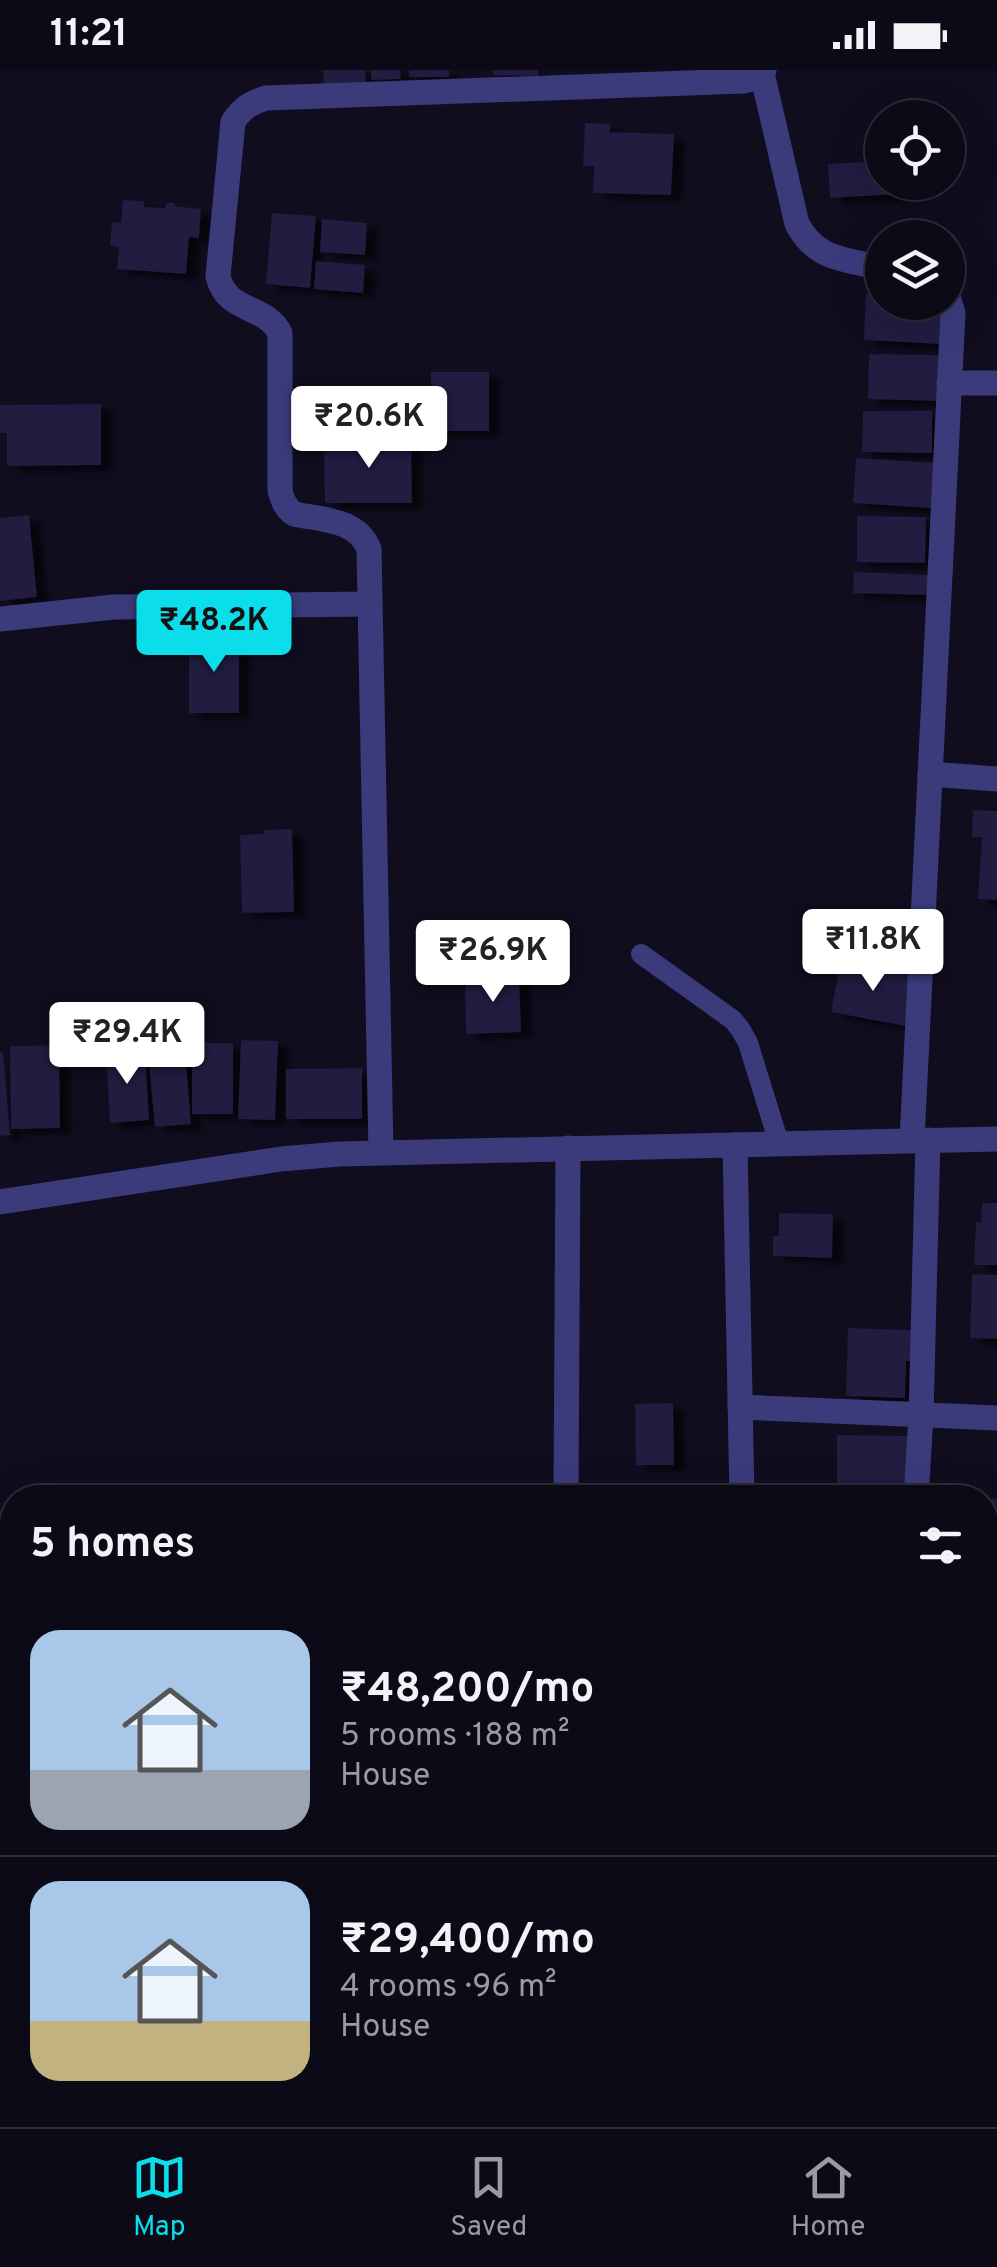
<!DOCTYPE html>
<html lang="en">
<head>
<meta charset="utf-8">
<style>
  :root { --surface:#0c0a17; --page:#151320; --text:#f1f3f6; --muted:#9a9aa1; --line:#2c2b36; --accent:#0bddeb }
  body { margin:0; font-family:Overpass,sans-serif; background:var(--page); color:var(--text); height:100vh; display:flex; flex-direction:column; font-size:38px; white-space:nowrap }
  * { box-sizing:border-box; margin:0 }
  p { font-size:32px; color:var(--muted) }
  .icon { flex:none; width:55px; height:55px; fill:none; stroke:currentColor; stroke-width:2; stroke-linecap:round; stroke-linejoin:round }
  .map { position:relative; flex:1; overflow:hidden }
  .sheet { position:absolute; left:0px; top:1415px; width:998px; height:642px; display:flex; flex-direction:column; background:var(--surface); border-radius:40px 40px 0 0; box-shadow:0 10px 40px #0002,0 0 0 2px var(--line) }
  .sheet>* { flex:none }
  .fabs { position:absolute; left:865px; top:30px; display:grid; gap:20px }
  .fabs a { display:grid; place-items:center; width:100px; height:100px; border-radius:50%; background:var(--surface); box-shadow:0 10px 40px #0002,0 0 0 2px var(--line); font-size:50px }
  .price { position:absolute; translate:-50% -85px; padding:0 22px; border-radius:10px; background:#fff; color:#222; font-size:32px; line-height:65px; filter:drop-shadow(0 2px 5px #0008) }
  .price::after { content:''; position:absolute; left:50%; top:60px; width:30px; height:22px; margin-left:-15px; background:inherit; clip-path:polygon(0 0,100% 0,50% 100%) }
  .price.current { background:var(--accent); color:#111 }
  ul { padding:0; list-style:none }
  li { display:flex; align-items:center; gap:30px; height:250px; padding:0 30px }
  li+li { border-top:2px solid var(--line) }
  li span { display:grid; place-items:center; flex:none; width:280px; height:200px; border-radius:30px; color:#555 }
  li>.icon { margin-inline-start:auto }
  span .icon { width:120px; height:120px; fill:#fffc; stroke-width:1 }
  li b { font-size:42px }
  h2 { display:flex; justify-content:space-between; align-items:center; height:120px; padding:0 30px; font-size:42px }
  .status { display:flex; justify-content:space-between; align-items:center; height:70px; padding:0 50px; background:var(--surface); direction:ltr }
  .status svg { height:28px; fill:currentColor }
  .tab-bar { display:flex; justify-content:space-around; align-items:center; height:140px; border-top:2px solid var(--line); background:var(--surface); font-size:28px; color:var(--muted) }
  .tab-bar a { display:grid; justify-items:center; gap:5px }
  .tab-bar .current { color:var(--accent) }
  .map>svg:first-child { display:block }
</style>
</head>
<body>
<div class="status"><b>11:21</b><svg viewBox="0 0 49 12"><path d="M0 12V9h3v3zM5 12V6h3v6zM10 12V3h3v9zM15 12V0h3v12zM26 1h20v11H26zM47 4h2v5h-2z"/></svg></div>
<div class="map">
<svg width="997" height="2057" viewBox="0 0 997 2057">
  <defs>
    <filter id="shadow"><feDropShadow dx="11" dy="6" stdDeviation="2.5" flood-color="#0009"/></filter>
  </defs>
  <rect width="100%" height="100%" fill="#100d1f"/>
  <g fill="#201a3f" filter="url(#shadow)">
    <path d="M323,0H365L366,16L324,18Z"/>
    <path d="M371,0H400L401,9L371,10Z"/>
    <rect x="409" y="0" width="40" height="7"/>
    <path d="M493,0H538V6L493,5Z"/>
    <path d="M585,53L610,54V62L674,64L671,125L593,123L594,96H583Z"/>
    <path d="M882,91V112H915L916,123L830,128L828,94Z"/>
    <path d="M123,130L144,131V137L165,138L166,133H174V136L201,139L199,168L189,167L186,204L117,199L119,177L110,176L112,152L121,153Z"/>
    <path d="M272,143L316,146L310,218L266,214Z"/>
    <path d="M322,149L367,153L365,185L320,182Z"/>
    <path d="M316,191L365,195L363,223L314,219Z"/>
    <path d="M866,224L882,225V232H943L940,274L864,270Z"/>
    <path d="M869,284L940,285L939,331L868,329Z"/>
    <rect x="431" y="302" width="58" height="59"/>
    <path d="M101,334V395L7,396V363H0V335Z"/>
    <path d="M863,341H932V383L862,382Z"/>
    <path d="M344,367H411L412,433H325L324,375H344Z"/>
    <path d="M856,388L934,393L932,438L853,433Z"/>
    <path d="M29,445L37,527L0,531V448Z"/>
    <path d="M857,446L926,447L925,493L857,492Z"/>
    <path d="M854,502L932,505L931,525L853,523Z"/>
    <rect x="189" y="567" width="50" height="76"/>
    <path d="M973,740L997,741V830L978,829L982,767H972Z"/>
    <path d="M292,759L294,842L242,843L240,765L264,764V760Z"/>
    <path d="M840,893L916,907L906,956L831,942Z"/>
    <path d="M519,906L521,962L466,964L465,908Z"/>
    <path d="M184,970L191,1054L155,1057L147,973Z"/>
    <path d="M241,970L278,971L275,1050L238,1049Z"/>
    <rect x="192" y="973" width="41" height="71"/>
    <path d="M59,975L60,1058L11,1059L10,976Z"/>
    <path d="M0,982H3L10,1065L0,1066Z"/>
    <path d="M145,982L149,1050L110,1053L106,984Z"/>
    <path d="M362,998V1049H286V999Z"/>
    <path d="M982,1133H997V1195H974L976,1152L981,1153Z"/>
    <path d="M779,1143L833,1144L832,1188L773,1186V1166H779Z"/>
    <path d="M972,1204L997,1205V1269L970,1268Z"/>
    <path d="M848,1258L913,1260V1291H906L905,1328L846,1326Z"/>
    <path d="M673,1333L674,1395H636L635,1334Z"/>
    <path d="M837,1365L910,1366L909,1418L837,1416Z"/>
    <path d="M985,1429H997V1500L985,1499Z"/>
    <path d="M7,1694H12V1766H5Z"/>
    <rect x="985" y="1732" width="12" height="64"/>
    <path d="M985,1800L997,1801V1852H985Z"/>
    <path d="M985,1856H997V1923L985,1922Z"/>
    <rect x="985" y="1939" width="12" height="58"/>
    <path d="M0,1946L12,1947V1999L0,1998Z"/>
  </g>
  <g fill="none" stroke-linecap="round" stroke-linejoin="round">
    <path stroke="#3b3b7c" stroke-width="20" d="M641,884L733,950L741,960L748,973L779,1073"/>
    <g stroke="#3b3b7c" stroke-width="25">
      <path d="M762,3L797,154C817,191 845,189 882,198"/>
      <path d="M949,313H997"/>
      <path d="M0,549L114,537L370,534"/>
      <path d="M930,704L997,709"/>
      <path d="M912,1070L953,243L948,227"/>
      <path d="M735,1075L742,1428"/>
      <path d="M381,1082L369,479C357,449 322,450 294,444C285,437 283,431 280,421V263C265,234 226,243 218,206L233,52C242,38 250,33 266,28L744,11L755,8L764,0"/>
      <path d="M0,1132L281,1089L339,1084L997,1069"/>
      <path d="M740,1337L997,1348"/>
      <path d="M566,1428L568,1078"/>
      <path d="M916,1428L921,1345L928,1070"/>
      <path d="M756,2045V2057"/>
      <path d="M931,2045L933,2057"/>
      <path d="M564,2057V2045"/>
    </g>
  </g>
</svg>
<div class="fabs">
<a><svg class="icon" aria-label="locate" viewBox="0 0 24 24"><circle cx="12" cy="12" r="6"/><path d="M12 2v4M12 18v4M2 12h4M18 12h4"/></svg></a>
<a><svg class="icon" aria-label="layers" viewBox="0 0 24 24"><path d="M12 4l9 5-9 5-9-5zM3 14l9 5 9-5"/></svg></a>
</div>
<b class="price" style="left:369px;top:401px">₹20.6K</b>
<b class="price current" style="left:214px;top:605px">₹48.2K</b>
<b class="price" style="left:873px;top:924px">₹11.8K</b>
<b class="price" style="left:493px;top:935px">₹26.9K</b>
<b class="price" style="left:127px;top:1017px">₹29.4K</b>
<section class="sheet">
<h2>5 homes<svg class="icon" aria-label="filters" viewBox="0 0 24 24"><path d="M4 7h16M4 17h16"/><circle cx="9" cy="7" r="2"/><circle cx="15" cy="17" r="2"/></svg></h2>
<ul>
<li><span style="background:linear-gradient(#a9c7e8 70%,#9aa5b1 0)"><svg class="icon" aria-label="home" viewBox="0 0 24 24"><path d="M3 11l9-7 9 7M6 9v11h12V9"/></svg></span><div><b>₹48,200/mo</b><p>5 rooms · 188 m²</p><p>House</p></div></li>
<li><span style="background:linear-gradient(#a9c7e8 70%,#c2b280 0)"><svg class="icon" aria-label="home" viewBox="0 0 24 24"><path d="M3 11l9-7 9 7M6 9v11h12V9"/></svg></span><div><b>₹29,400/mo</b><p>4 rooms · 96 m²</p><p>House</p></div></li>
</ul>
</section>
</div>
<nav class="tab-bar">
<a class="current"><svg class="icon" aria-label="map" viewBox="0 0 24 24"><path d="M3 6l6-2 6 2 6-2v14l-6 2-6-2-6 2zM9 4v14M15 6v14"/></svg>Map</a>
<a><svg class="icon" aria-label="saved" viewBox="0 0 24 24"><path d="M7 4h10v16l-5-4-5 4z"/></svg>Saved</a>
<a><svg class="icon" aria-label="home" viewBox="0 0 24 24"><path d="M3 11l9-7 9 7M6 9v11h12V9"/></svg>Home</a>
</nav>
</body>
</html>
